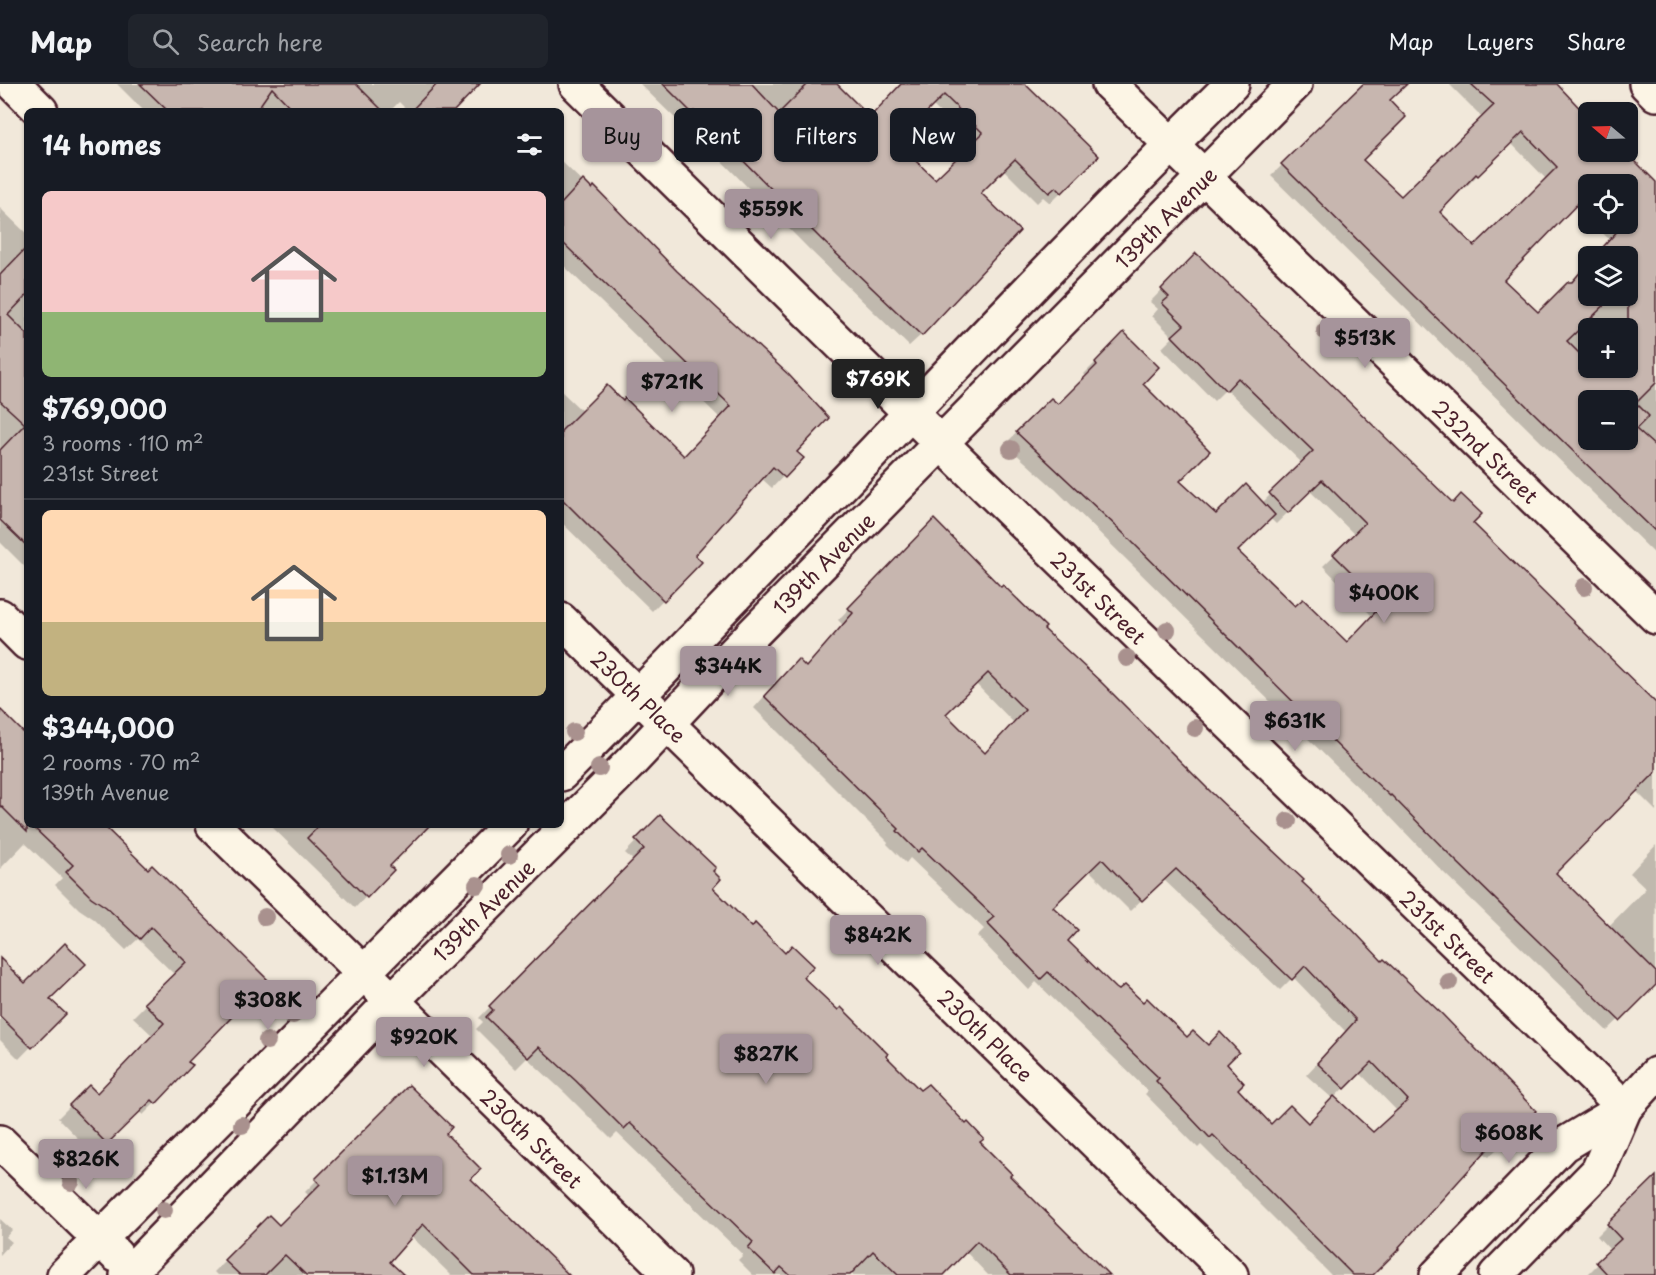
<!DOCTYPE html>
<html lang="en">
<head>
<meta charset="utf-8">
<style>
  :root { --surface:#171b24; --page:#20242c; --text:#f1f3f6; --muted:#9ea1a6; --line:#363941; --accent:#a6949b }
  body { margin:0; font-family:"Playpen Sans",sans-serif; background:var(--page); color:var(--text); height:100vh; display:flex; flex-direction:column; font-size:22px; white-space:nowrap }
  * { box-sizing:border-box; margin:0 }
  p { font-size:20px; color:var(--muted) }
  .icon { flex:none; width:33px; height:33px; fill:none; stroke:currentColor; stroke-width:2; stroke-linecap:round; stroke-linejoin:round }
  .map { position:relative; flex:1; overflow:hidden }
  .details { position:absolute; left:24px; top:24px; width:540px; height:720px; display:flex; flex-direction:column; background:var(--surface); border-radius:9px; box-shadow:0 2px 4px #0004 }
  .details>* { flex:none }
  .top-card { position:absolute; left:582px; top:24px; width:570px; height:54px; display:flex; gap:12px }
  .needle { width:39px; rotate:289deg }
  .tools { position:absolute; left:1578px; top:18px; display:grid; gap:12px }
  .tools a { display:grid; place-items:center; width:60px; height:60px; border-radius:9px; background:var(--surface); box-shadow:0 2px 4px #0004; font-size:30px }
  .price { position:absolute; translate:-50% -51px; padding:0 14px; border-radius:6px; background:var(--accent); color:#111; font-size:20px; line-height:39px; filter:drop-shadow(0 2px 3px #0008) }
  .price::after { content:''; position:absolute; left:50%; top:36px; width:18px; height:14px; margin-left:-9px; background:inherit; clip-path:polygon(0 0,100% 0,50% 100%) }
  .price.current { background:#222; color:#fff }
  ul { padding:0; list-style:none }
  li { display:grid; align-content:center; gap:12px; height:318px; padding:0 18px }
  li+li { border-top:2px solid var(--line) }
  li span { display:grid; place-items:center; height:186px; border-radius:9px; color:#555 }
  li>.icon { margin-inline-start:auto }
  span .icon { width:108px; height:108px; fill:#fffc; stroke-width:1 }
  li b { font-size:26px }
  h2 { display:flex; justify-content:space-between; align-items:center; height:72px; padding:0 18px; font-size:26px }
  .pill { padding:0 21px; border-radius:9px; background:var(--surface); box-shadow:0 2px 4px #0004; font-size:21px; line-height:54px }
  .pill.current { background:var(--accent); color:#111 }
  header { display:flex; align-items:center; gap:36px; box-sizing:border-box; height:84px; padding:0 30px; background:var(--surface); border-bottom:2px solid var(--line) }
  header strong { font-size:28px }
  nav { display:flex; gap:33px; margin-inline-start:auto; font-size:21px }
  .search { width:420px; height:54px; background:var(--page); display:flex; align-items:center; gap:15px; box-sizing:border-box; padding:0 21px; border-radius:9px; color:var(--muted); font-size:22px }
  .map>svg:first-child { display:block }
</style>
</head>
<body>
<header>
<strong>Map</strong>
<div class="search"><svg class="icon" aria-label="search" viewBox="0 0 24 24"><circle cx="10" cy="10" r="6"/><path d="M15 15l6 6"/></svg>Search here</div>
<nav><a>Map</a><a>Layers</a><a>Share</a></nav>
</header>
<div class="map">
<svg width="1656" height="1191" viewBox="0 0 1656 1191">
  <rect width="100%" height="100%" fill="#f1e8da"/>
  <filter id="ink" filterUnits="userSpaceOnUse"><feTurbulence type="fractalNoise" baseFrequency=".0167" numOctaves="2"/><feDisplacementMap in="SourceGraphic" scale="12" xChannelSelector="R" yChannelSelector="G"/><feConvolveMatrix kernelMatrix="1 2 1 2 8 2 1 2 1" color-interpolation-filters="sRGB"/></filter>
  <g filter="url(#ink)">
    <g fill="#0003" fill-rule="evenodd">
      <path d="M117,0H478L451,27H408L399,18L390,27H144Z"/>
      <path d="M640,0H835L869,35L903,0H1024L1097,72L1050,119L1043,113L1037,119L1003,85L979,109L921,251L909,262L809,165L682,37L680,39ZM932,21L973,61L935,98L898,62L896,57Z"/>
      <path d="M1362,0H1405L1388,16L1361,76L1401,114L1483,34L1449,0H1557L1588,32V68H1624L1655,99L1656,97V471L1271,92L1347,17L1346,16ZM1510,58L1547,96L1474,164L1438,128L1464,101L1466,103ZM1588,100H1628V140H1593L1610,156L1595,172H1628V212H1588V180L1538,230L1502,196L1574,121L1588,135ZM1588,244H1628V284H1588ZM1588,316H1628V356H1588Z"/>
      <path d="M561,77L592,107L801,374L772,404L761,394L693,471L700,478L652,527L561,438V307L583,328L683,373L720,334L561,179Z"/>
      <path d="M0,124L27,150V485L0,458Z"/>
      <path d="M1196,171L1656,621V727L1635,706L1554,789L1608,843L1646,804L1630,789L1656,761L1655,900L1607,947L1443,788L1379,721L1378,722L1347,693L1055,405L1005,360L1051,316L1058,323L1087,293L1084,290L1124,250L1141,300L1178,397L1216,432L1262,419L1302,379L1226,305L1214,317L1162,264L1173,253L1152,232L1158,225L1150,218ZM1310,407L1355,451L1323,482L1372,532L1347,559L1295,524L1236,467L1270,434L1276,440Z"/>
      <path d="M934,437L1534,1027L1489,1073L1483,1068L1371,1191H1331L1201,1061L1198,1064L1145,1010L1148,1007L1036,898L1029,906L977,852L984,845L910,774L906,779L887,760L888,758L754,624L786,588L805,584L843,541L838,536ZM976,600L1014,639L984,671L944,631ZM1089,786L1130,827L1163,795L1280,906L1293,893L1346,948L1306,991L1333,1015L1308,1041L1271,1042L1236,1005L1225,980L1115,905L1066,857L1051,823ZM1359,988L1398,1028L1373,1050L1334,1014Z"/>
      <path d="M0,627L27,654V741H101L266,896L186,978L155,1019L143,1031L138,1027L94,1071L58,1034L89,1003L97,1010L153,952L133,933L175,891L138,855L126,866L94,835L79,825L55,801L62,794L25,759L0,785Z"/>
      <path d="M660,733L711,787V804L920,1009L979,1058L1008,1092L1107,1191H988L965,1167L942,1191H753L738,1176L743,1171L617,1049L611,1055L565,1009L527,974L516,985L476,945L483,938L479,934L634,777L625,769Z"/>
      <path d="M270,741H427L388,782L392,786L355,824Z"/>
      <path d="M0,876L25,901L48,915L63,930L19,975L0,956Z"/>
      <path d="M409,1003L444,1050L469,1095L568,1191H451L411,1152L387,1178L401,1191H217L214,1188L269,1133L279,1143L309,1112L305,1108Z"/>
      <path d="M1656,1093V1167L1644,1191H1587L1611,1167L1597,1152Z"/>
      <path d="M0,1135L12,1146L6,1153L12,1158L0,1171Z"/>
    </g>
    <g fill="#c7b6af" stroke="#4a1f2b" stroke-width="1.5" fill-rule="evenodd">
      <path d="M140,0H356L383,27H294L272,4L256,27H168Z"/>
      <path d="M437,0H480L454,27H411Z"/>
      <path d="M663,0H752L779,29L808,0H837L870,33L901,0H1025L1099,72L1062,109L1056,103L1049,109L1015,75L981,109L1020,147L922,252L820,154L694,27L692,29ZM944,11L983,49L935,95L900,62L901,60L898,57Z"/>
      <path d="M1363,0H1407L1390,16L1406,33L1363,76L1401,112L1494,21L1471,0H1557L1588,33V68H1626L1656,98V299L1636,319L1649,332L1636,345L1656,363V448L1414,212L1281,80ZM1523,48L1557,83L1508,132L1506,131L1474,162L1440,128L1476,90L1478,92ZM1588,100H1628V140H1615L1620,144L1595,172H1628V284H1588V278L1567,257L1614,212H1588V179L1572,198H1568L1538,228L1504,196L1586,111L1588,113ZM1588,316H1628V356H1588Z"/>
      <path d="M583,96L592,105L594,102L677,187L789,291L829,334L797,368L804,374L785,394L773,383L695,471L702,478L664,517L561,414V347L607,301L623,317L625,314L684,372L731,322L561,157V120Z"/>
      <path d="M27,163V211L8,231L27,250V462L0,436V366L25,340L0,317V191Z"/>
      <path d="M1196,169L1453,419L1461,410L1482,430L1473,439L1656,619V688L1556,789L1656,888V901L1620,937L1455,776L1391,711L1390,712L1358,682L1119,445L1016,348L1051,314L1058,320L1097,281L1095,278L1124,248L1159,283L1143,300L1210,367L1180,397L1216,430L1246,400L1275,431L1238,467L1295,522L1303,515L1347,558L1383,520L1333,470L1365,439L1322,396L1288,429L1269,409L1313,367L1238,294L1226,307L1172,252L1184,241L1162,219L1169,213L1161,205Z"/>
      <path d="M934,435L1001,503L1003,501L1046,543L1044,545L1101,598L1211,708L1304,796L1302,798L1348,841L1382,877L1384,875L1442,930L1536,1027L1501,1063L1495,1057L1399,1163L1400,1164L1373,1191H1353L1213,1051L1210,1054L1156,997L1159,994L1048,888L1041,895L987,839L994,833L922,764L918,768L897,747L899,745L764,612L798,575L806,583L853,529L848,524ZM988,589L1025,626L985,669L946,630ZM1102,775L1142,817L1176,785L1292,896L1305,882L1356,936L1317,979L1345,1005L1372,978L1408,1016L1373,1048L1334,1012L1308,1039L1290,1021L1271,1040L1238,1005L1244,999L1227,980L1239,968L1220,948L1208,961L1193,947L1187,953L1147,914L1143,918L1125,901L1119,906L1116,904L1068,857L1078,846L1053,823Z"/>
      <path d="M0,625L27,652V748L0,721Z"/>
      <path d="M660,731L716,784L713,787L721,795L713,804L752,843L755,839L785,869L792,861L814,882L803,893L838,926L841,923L888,970L886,972L920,1006L928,1000L966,1040L968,1038L984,1055L980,1058L1012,1090L1010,1092L1109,1191H1011L977,1157L944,1191H898L873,1167L850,1191H790L781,1183L775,1190L748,1164L753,1158L630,1039L624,1045L576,997L539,963L528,974L486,933L493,926L489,922L644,765L635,756Z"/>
      <path d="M31,741H103L148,785L152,781L268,896L188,978L193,981L156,1020L152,1016L107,1060L69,1021L89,1001L97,1009L164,939L144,919L186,878L151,843L140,855L106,823L91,813L66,788L73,781Z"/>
      <path d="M320,741H430L390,782L394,786L367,814L307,754Z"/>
      <path d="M65,859L86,880L50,915L66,930L32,964L0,932V874L25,899Z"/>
      <path d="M409,1001L452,1043L446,1050L481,1085L471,1095L569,1191H474L423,1140L390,1178L404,1191H306L285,1171L265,1191H240L224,1176L269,1131L279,1141L320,1100L315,1095Z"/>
      <path d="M1656,1092V1191H1608L1596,1178L1621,1155L1607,1140Z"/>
    </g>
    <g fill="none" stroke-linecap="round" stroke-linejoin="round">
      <defs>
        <g id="minor">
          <path d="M14,0L41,27"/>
          <path d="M576,0L941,359L1625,1024"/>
          <path d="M1109,0L1656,533"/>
          <path d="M1646,0L1656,10"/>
          <path d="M0,532L27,559"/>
          <path d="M561,536L1231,1191"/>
          <path d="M561,690C788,463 1004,225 1232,0"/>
          <path d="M213,741L672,1191"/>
          <path d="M0,1058L116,1171"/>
          <path d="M64,1191L510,741"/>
          <path d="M127,1191L392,917L631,678L726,577L1295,0"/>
          <path d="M1437,1191L1563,1061L1625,1024L1656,990"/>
          <path d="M1496,1191L1598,1087L1625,1024"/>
        </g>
      </defs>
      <use href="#minor" stroke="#4a1f2b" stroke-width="38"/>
      <use href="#minor" stroke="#fcf5e5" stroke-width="33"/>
    </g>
    <g fill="#a9918e">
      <circle cx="1325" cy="247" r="9"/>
      <circle cx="1011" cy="365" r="9"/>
      <circle cx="1584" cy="503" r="9"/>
      <circle cx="1167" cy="546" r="9"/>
      <circle cx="1127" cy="574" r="9"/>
      <circle cx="1195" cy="644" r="9"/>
      <circle cx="574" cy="648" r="9"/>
      <circle cx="599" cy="684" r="9"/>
      <circle cx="1288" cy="737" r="9"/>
      <circle cx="509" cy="771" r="9"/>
      <circle cx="477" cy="801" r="9"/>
      <circle cx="265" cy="833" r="9"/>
      <circle cx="1449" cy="898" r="9"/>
      <circle cx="293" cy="931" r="9"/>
      <circle cx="267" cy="957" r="9"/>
      <circle cx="242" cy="1041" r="9"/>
      <circle cx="71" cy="1098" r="9"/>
      <circle cx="164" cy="1126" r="9"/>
    </g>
  </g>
  <g text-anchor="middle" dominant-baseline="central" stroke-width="6" stroke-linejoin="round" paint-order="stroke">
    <g font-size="21" fill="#4a1f2b" stroke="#fcf5e5">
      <text transform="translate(1165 133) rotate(-45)">139th Avenue</text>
      <text transform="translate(1486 367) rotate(44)">232nd Street</text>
      <text transform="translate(823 479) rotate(-45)">139th Avenue</text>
      <text transform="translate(1099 513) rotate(44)">231st Street</text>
      <text transform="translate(639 612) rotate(44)">230th Place</text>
      <text transform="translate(483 826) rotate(-45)">139th Avenue</text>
      <text transform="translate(1448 852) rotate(44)">231st Street</text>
      <text transform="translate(986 951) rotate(44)">230th Place</text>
      <text transform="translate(532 1054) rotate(44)">230th Street</text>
    </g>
  </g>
</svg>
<div class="tools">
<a><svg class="needle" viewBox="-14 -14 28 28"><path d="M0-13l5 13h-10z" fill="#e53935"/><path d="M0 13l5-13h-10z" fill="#9ea1a6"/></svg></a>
<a><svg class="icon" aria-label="locate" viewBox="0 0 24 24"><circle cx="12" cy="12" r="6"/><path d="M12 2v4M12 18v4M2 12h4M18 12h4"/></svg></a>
<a><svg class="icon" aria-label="layers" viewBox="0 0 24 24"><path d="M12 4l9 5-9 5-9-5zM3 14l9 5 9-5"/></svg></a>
<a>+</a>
<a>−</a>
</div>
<b class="price" style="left:771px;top:156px">$559K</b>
<b class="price" style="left:1365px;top:285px">$513K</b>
<b class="price current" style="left:878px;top:326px">$769K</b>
<b class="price" style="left:672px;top:329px">$721K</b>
<b class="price" style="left:1384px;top:540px">$400K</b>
<b class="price" style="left:728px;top:613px">$344K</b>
<b class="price" style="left:1295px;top:668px">$631K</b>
<b class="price" style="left:878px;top:882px">$842K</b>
<b class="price" style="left:268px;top:947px">$308K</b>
<b class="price" style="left:424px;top:984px">$920K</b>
<b class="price" style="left:766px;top:1001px">$827K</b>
<b class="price" style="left:1509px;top:1080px">$608K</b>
<b class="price" style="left:86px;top:1106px">$826K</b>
<b class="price" style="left:395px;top:1123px">$1.13M</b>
<div class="top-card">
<a class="pill current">Buy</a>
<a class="pill">Rent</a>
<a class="pill">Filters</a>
<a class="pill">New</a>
</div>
<section class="details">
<h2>14 homes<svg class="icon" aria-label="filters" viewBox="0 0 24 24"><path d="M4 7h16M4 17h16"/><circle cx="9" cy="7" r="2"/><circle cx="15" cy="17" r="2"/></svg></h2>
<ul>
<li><span style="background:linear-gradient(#f6c9c9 65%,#8fb573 0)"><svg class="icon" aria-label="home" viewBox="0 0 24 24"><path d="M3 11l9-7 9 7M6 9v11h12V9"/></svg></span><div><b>$769,000</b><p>3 rooms · 110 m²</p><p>231st Street</p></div></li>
<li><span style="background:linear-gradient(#ffd9b3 60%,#c2b280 0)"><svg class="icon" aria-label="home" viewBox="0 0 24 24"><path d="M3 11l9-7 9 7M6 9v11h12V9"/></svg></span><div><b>$344,000</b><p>2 rooms · 70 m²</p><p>139th Avenue</p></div></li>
</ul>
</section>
</div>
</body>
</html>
